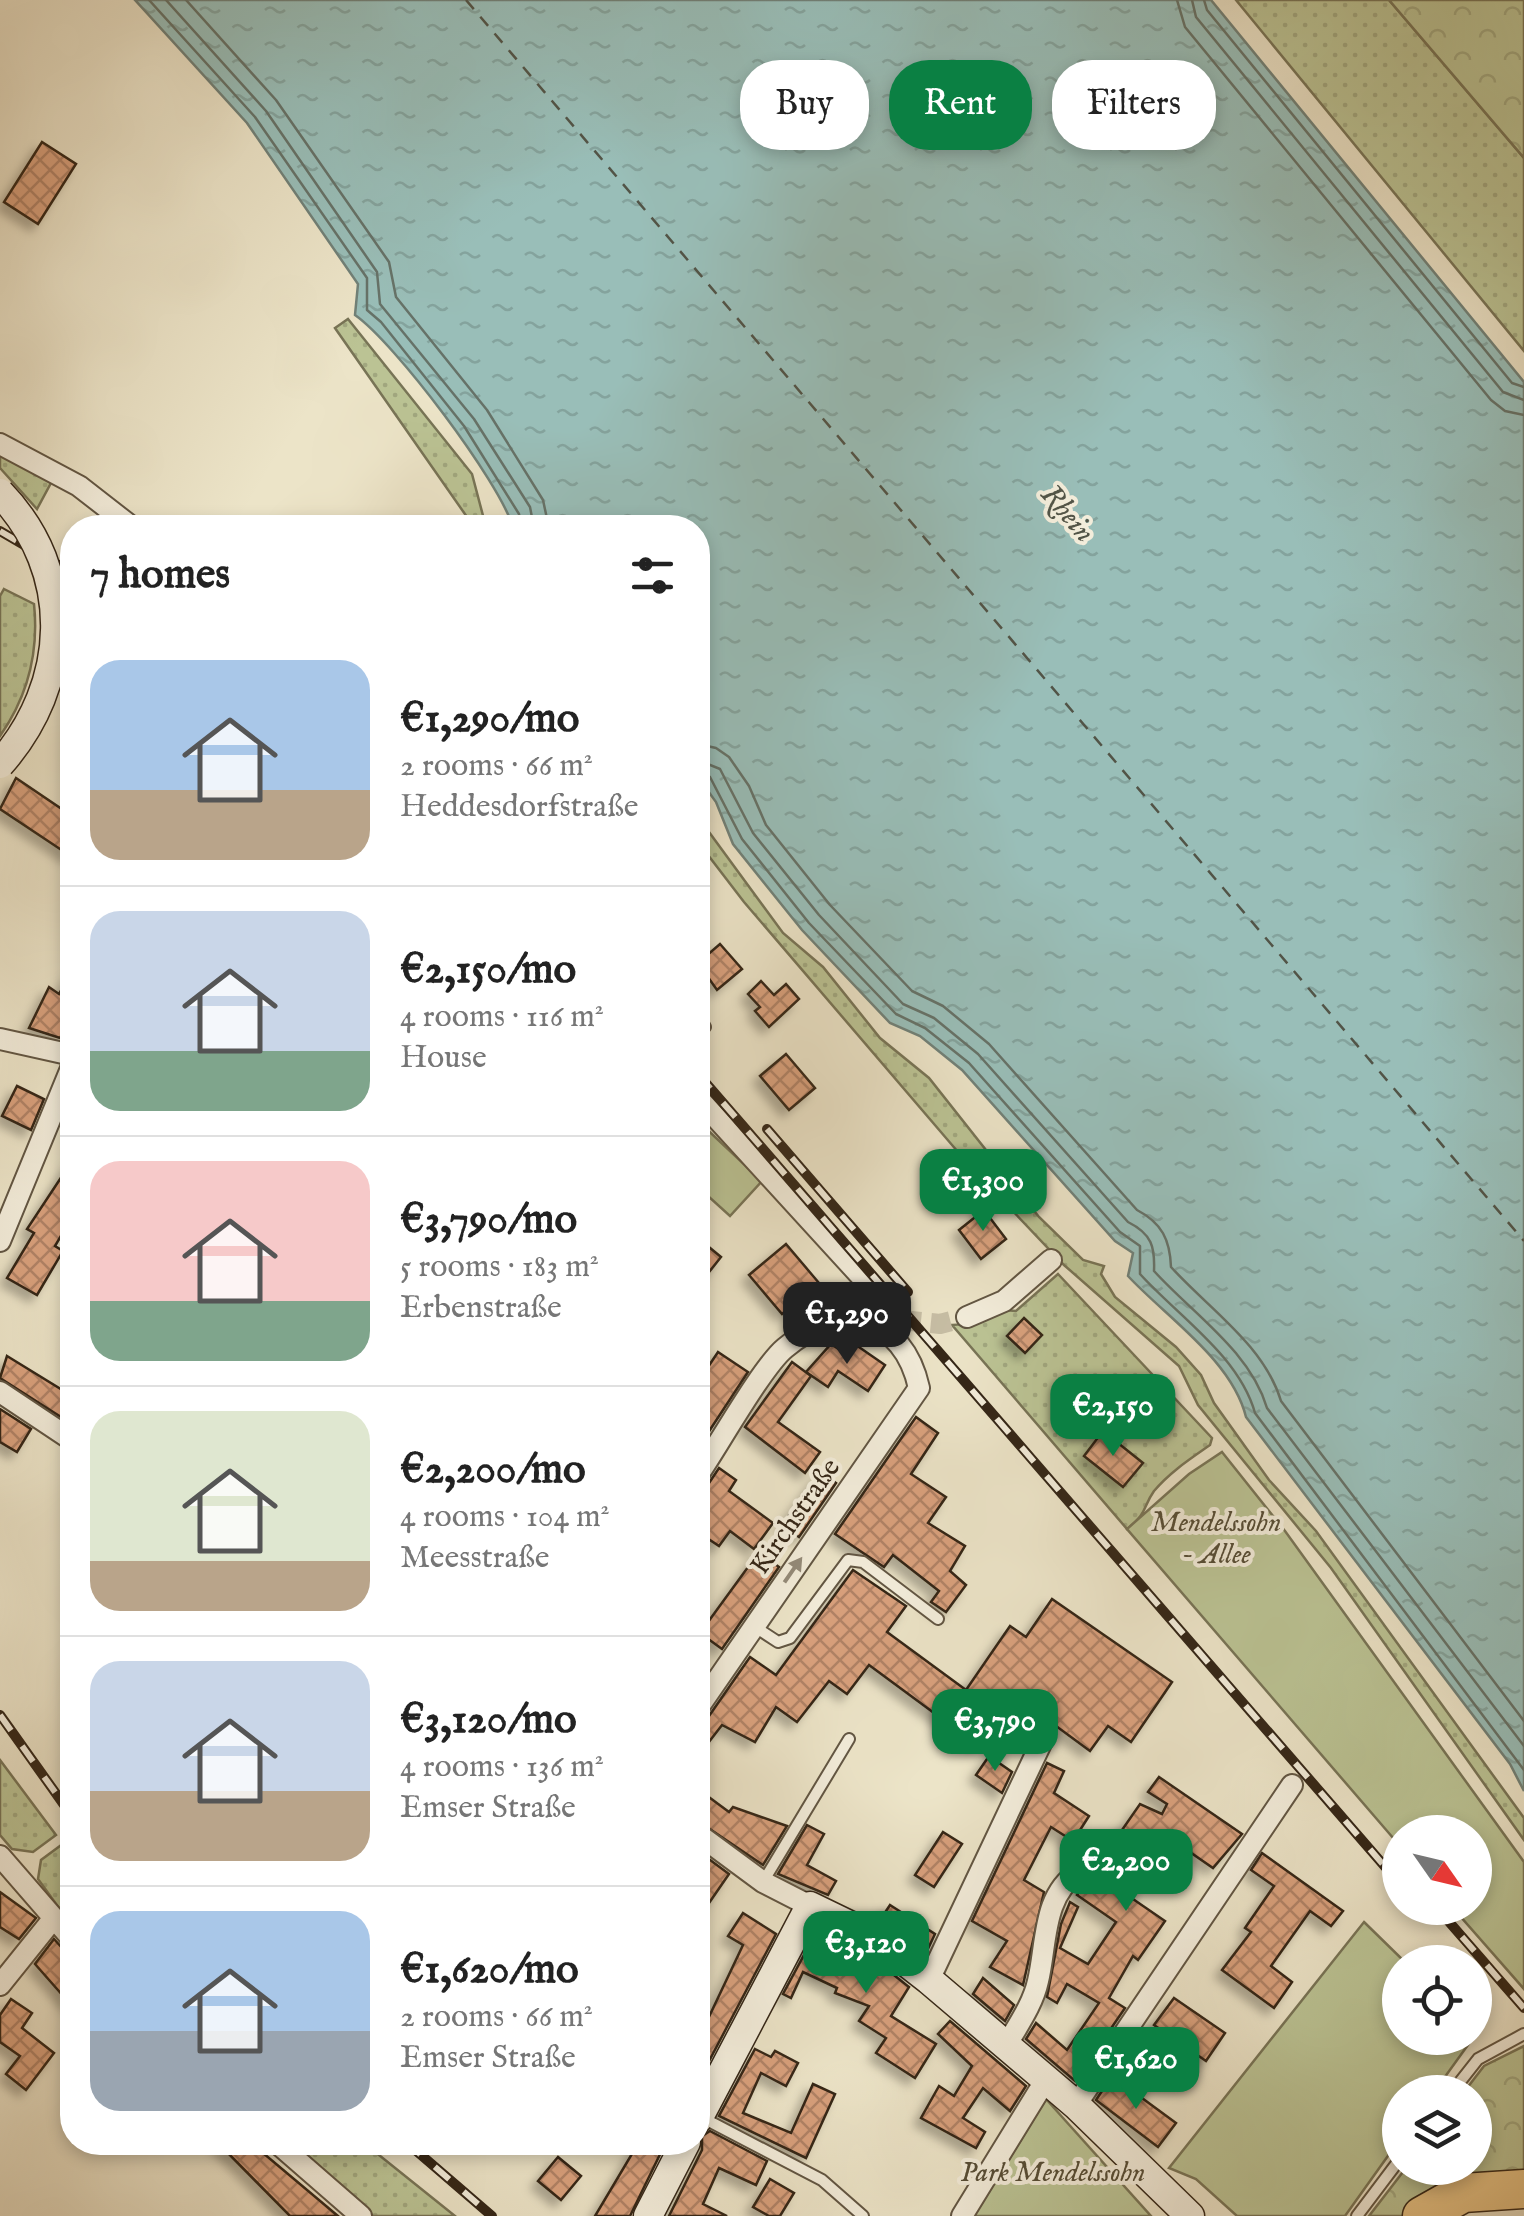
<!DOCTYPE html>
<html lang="en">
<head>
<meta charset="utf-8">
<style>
  :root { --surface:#fff; --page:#f6f6f6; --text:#222; --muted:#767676; --line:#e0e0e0; --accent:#0b8043 }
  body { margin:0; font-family:"IM FELL English",serif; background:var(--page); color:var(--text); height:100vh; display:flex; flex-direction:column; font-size:38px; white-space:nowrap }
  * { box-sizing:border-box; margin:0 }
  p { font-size:32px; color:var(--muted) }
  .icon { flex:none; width:55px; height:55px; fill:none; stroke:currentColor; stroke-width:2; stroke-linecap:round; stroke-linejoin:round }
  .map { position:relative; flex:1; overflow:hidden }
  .sheet { position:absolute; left:60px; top:515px; width:650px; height:1640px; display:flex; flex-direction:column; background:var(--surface); border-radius:40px; box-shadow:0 5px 15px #0003 }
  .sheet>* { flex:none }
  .top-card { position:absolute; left:740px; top:60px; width:632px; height:90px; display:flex; gap:20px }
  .needle { width:65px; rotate:124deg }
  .tools { position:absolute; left:1382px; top:1815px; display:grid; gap:20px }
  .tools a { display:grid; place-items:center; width:110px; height:110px; border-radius:50%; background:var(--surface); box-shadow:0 5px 15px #0003; font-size:50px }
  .price { position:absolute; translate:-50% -85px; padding:0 22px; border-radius:20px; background:var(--accent); color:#fff; font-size:32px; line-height:65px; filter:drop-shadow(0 2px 5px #0008) }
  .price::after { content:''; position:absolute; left:50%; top:60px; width:30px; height:22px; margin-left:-15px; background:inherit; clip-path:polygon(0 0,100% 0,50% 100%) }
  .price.active { background:#222; color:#fff }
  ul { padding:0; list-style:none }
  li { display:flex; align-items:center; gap:30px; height:250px; padding:0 30px }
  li+li { border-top:2px solid var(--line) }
  li span { display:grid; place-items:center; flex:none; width:280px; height:200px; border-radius:30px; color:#555 }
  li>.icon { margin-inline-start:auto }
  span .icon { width:120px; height:120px; fill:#fffc; stroke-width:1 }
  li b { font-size:42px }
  h2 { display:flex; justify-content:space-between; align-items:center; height:120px; padding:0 30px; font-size:42px }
  .chip { padding:0 35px; border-radius:40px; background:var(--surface); box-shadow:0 5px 15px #0003; font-size:35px; line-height:90px }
  .chip.active { background:var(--accent); color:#fff }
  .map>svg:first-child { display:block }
</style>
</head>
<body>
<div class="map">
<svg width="1524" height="2216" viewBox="0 0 1524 2216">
  <defs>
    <pattern id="grass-dots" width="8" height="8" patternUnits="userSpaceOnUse" patternTransform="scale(2.5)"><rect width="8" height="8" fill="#bbc394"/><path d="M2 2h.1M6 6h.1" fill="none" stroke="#a1a77f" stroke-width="1.8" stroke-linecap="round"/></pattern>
    <pattern id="forest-crowns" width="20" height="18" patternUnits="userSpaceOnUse" patternTransform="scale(2.5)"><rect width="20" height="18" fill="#bbc394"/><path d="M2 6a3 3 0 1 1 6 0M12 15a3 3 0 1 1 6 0" fill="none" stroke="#a1a77f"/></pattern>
    <pattern id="water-ripples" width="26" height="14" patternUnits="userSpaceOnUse" patternTransform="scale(2.5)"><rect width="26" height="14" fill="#99beb8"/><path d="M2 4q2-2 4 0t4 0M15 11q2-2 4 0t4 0" fill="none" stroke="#84a39d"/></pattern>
    <pattern id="building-cross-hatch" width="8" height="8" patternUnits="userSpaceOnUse" patternTransform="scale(2.5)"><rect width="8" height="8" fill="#d8a07c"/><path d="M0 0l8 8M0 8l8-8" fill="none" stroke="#b08265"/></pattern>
    <filter id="shadow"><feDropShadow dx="-7" dy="7" stdDeviation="5" flood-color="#0004"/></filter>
  </defs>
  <rect width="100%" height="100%" fill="#ece4c8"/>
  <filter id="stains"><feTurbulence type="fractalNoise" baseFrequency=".002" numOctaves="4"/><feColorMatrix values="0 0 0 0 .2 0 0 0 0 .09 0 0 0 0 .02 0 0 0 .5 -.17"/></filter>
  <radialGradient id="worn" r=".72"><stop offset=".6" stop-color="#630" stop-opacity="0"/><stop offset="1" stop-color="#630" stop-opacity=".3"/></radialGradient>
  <g fill="url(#grass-dots)" stroke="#787456" stroke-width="2.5">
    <path d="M1236,0H1389L1524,158V351Z"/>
    <path d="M348,319L472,474L486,527H474L335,328Z"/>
    <path d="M0,455L52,481L37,509L0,468Z"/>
    <path d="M4,589L34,604C39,652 28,696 0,736V596Z"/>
    <path d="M698,817L783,933L823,967L880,1038L929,1078L1039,1217L1083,1260L1104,1266L1101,1274L1115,1297L1176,1347L1201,1375L1214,1403L1269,1480L1316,1531L1524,1818V1840L1331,1568L1198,1405L1179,1366L1064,1265L970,1166L744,902L698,842Z"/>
    <path d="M1058,1274L1212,1438L1210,1445C1190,1459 1170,1472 1154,1491C1142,1508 1148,1513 1127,1529L952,1325C974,1325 995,1307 1016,1311Z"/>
    <path d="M0,1760L56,1835L33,1852L12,1849L0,1835Z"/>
    <path d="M64,1843L72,1853V1926L38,1879L41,1860Z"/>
    <path d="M287,2143H364L455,2216H373Z"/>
  </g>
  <g fill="url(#forest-crowns)" stroke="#787456" stroke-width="2.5">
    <path d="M1389,0H1524V158Z"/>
    <path d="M1524,2046V2179L1418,2202L1402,2216H1369L1406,2168H1475V2092H1464L1484,2066Z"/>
  </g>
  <g fill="#bbc394" stroke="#787456" stroke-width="2.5">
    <path d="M698,1121L762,1181L730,1216L698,1187Z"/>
    <path d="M1222,1452L1285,1531L1524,1862V1989L1453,1908H1475V1832H1400V1846L1127,1529L1189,1474Z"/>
    <path d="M1364,1922L1405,1962H1400V2038H1473L1434,2092H1400V2139L1345,2216H1237L1196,2179L1169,2168Z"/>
    <path d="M1046,2099L1151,2216H974Z"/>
  </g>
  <path fill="url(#water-ripples)" stroke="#718178" stroke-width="2.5" d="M135,0H1211L1524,382V1791L1510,1764L1246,1417C1232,1360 1166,1317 1128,1276L1133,1253L1115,1241L962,1070L920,1036L890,1023L802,930L733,844L716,802L698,777V528L513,527C499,481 395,343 355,315L358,284L247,123Z"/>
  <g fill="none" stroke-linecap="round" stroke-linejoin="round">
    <g stroke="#667268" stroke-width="2.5">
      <path d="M149,0L255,117L367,278V310L381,322L464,426L519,514L522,528"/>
      <path d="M166,0L266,111L377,272L380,304L474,419L530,507L534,528"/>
      <path d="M186,0L276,100L389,262L396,297L487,410L543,500L549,528"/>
      <path d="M1177,0L1185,27L1491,400L1505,411L1524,415"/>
      <path d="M1192,0L1196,17L1503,392L1524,400"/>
      <path d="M1204,0L1207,10L1512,383L1524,387"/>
      <path d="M698,744L716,748L729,757L749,786L766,825L830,905L912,991L943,1006L989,1044L1137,1210C1162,1223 1170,1240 1171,1267C1209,1309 1264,1345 1281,1401L1524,1721"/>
      <path d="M698,760L720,769L753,833L819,915L903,1004L934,1018L978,1054L1128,1222C1152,1234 1155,1247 1154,1271C1193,1314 1250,1351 1267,1408L1524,1746"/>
      <path d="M698,772L710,777L742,839L809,923L896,1014L925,1028L969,1063L1120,1232L1140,1246V1274C1179,1317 1239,1356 1255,1413L1524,1770"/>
    </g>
    <path stroke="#525447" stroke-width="2.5" stroke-dasharray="12 10" stroke-linecap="butt" d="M466,0L1524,1241"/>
  </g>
  <g fill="url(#building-cross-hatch)" stroke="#342617" stroke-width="2.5" filter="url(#shadow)">
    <path d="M42,142L76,164L38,224L4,202Z"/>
    <path d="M16,778L72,816V857L0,809Z"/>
    <path d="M720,944L742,969L717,990L698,963Z"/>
    <path d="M72,972V1018L60,1038L29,1028L49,987L59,994Z"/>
    <path d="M761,981L774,995L786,984L799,999L769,1027L755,1011L760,1007L748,994Z"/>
    <path d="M786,1054L815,1088L789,1110L760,1076Z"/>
    <path d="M17,1086L44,1099L31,1130L2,1116Z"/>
    <path d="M72,1161V1217L55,1246L63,1251L37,1295L7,1278L34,1233L27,1229Z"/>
    <path d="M984,1210L1006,1239L981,1259L959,1230Z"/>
    <path d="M698,1238L721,1257L698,1286Z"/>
    <path d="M786,1244L819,1283L782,1314L749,1275Z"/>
    <path d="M1024,1318L1042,1335L1025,1353L1007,1336Z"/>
    <path d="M831,1344L849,1356L856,1345L885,1365L868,1391L838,1371L828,1387L806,1372Z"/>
    <path d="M718,1352L748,1372L698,1448V1382Z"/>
    <path d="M7,1356L72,1396V1424L0,1378Z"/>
    <path d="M792,1362L811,1376L778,1422L820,1452L805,1473L745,1427Z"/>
    <path d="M0,1409L31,1429L17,1452L0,1442Z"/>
    <path d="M916,1417L938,1433L911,1474L946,1497L928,1523L965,1546L950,1571L966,1585L946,1612L931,1602L939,1591L893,1555L884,1567L835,1534Z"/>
    <path d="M1103,1431L1143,1463L1123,1487L1084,1456Z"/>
    <path d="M719,1468L736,1480L729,1491L773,1523L754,1549L730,1531L719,1546L698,1532V1489L709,1483Z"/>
    <path d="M821,1472L836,1483L799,1537L782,1525Z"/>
    <path d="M759,1552L779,1567L722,1649L700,1633Z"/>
    <path d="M853,1570L906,1606L887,1632L966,1690L1010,1626L1026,1637L1052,1599L1172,1682L1131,1742L1108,1726L1090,1751L1052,1723L1036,1725L1005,1703L976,1744L869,1665L847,1694L829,1681L797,1722L776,1707L755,1742L722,1725L698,1756V1722L709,1716L750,1657L776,1675Z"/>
    <path d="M989,1756L1012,1772L1002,1793L976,1775Z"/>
    <path d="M1047,1763L1064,1771L1054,1793L1089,1816L1073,1841L1051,1827L1024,1880L1044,1892L1023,1985L990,1967L1007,1941L972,1921Z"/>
    <path d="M1159,1777L1242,1834L1213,1868L1171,1839L1130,1897L1165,1921L1138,1960L1133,1956L1109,1998L1125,2008L1075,2081L1026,2039L1036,2023L1067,2050L1099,2003L1067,1984L1057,2003L1047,1997L1061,1924L1070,1902L1078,1907L1060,1948L1088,1964L1116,1922L1077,1895L1140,1804L1162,1814L1167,1804L1148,1792Z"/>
    <path d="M698,1789L729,1812L733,1807L787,1826L763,1865L698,1821Z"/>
    <path d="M807,1825L824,1834L807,1865L836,1881L828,1895L778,1874Z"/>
    <path d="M943,1832L962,1844L934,1887L915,1875Z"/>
    <path d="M698,1851L729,1874L698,1919Z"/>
    <path d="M1262,1853L1343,1911L1331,1926L1310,1911L1271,1966L1292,1982L1274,2008L1222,1970L1251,1932L1245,1928L1274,1886L1251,1870Z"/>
    <path d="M0,1892L36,1918L19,1939L0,1927Z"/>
    <path d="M890,1905L935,1934L925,1955L880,1920Z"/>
    <path d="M743,1913L776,1934L698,2082V2040L743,1945L728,1936Z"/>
    <path d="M818,1929L865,1952L909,1987L891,2016L936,2044L915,2078L876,2053L886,2038L859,2021L869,2006L835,1993L837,1988L803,1972L791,1998L783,1994Z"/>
    <path d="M54,1939L72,1959V2006L35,1964Z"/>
    <path d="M983,1978L1014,2005L1005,2021L973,1994Z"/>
    <path d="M1174,1998L1225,2033L1206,2061L1154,2025Z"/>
    <path d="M11,1999L32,2013L22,2028L54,2053L26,2090L6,2074L20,2056L0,2042V2015Z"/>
    <path d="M950,2021L1026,2086L1010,2111L983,2088L963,2118L985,2132L976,2148L921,2118L939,2086L954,2096L972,2066L938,2034Z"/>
    <path d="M755,2049L771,2057L775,2051L798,2063L786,2086L761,2073L743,2113L791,2133L813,2084L835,2094L806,2158L719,2116Z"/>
    <path d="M1112,2076L1176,2123L1158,2147L1096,2100Z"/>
    <path d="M710,2131L767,2161L756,2185L719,2168L703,2204L727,2216H669L702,2150V2136Z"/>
    <path d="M217,2142H250L338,2216H290Z"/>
    <path d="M639,2142H666L630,2216H595Z"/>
    <path d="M558,2157L581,2176L561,2200L538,2181Z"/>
    <path d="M770,2179L794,2193L780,2216H769L753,2207Z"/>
  </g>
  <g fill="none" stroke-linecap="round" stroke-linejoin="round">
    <path stroke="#c7bea5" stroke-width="20" stroke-dasharray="20 10" stroke-linecap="butt" d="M901,1320L940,1324L967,1317"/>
    <defs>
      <g id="lane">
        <path d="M698,1014L705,1027"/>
        <path d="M755,1627L778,1642L790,1638L848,1560L863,1562L938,1619"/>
        <path d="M763,1882L849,1739"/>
        <path d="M1452,2092L1478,2059L1524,2034"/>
        <path d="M703,2118L822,2180L863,2216"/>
        <path d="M1357,2216L1400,2159"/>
      </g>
      <g id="street">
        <path d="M0,444L79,486L133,528"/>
        <path d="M0,1039L72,1055"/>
        <path d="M698,1098L901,1320"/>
        <path d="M0,1241L72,1066"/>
        <path d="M967,1317L1004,1301L1051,1260"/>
        <path d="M0,1392L72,1440"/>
        <path d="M698,1475C718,1446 762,1367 785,1348C840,1301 903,1315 919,1388L698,1708"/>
        <path d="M698,1834L763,1882L810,1906"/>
        <path d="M0,1856L72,1939"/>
        <path d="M929,1980L1045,1735"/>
        <path d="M0,1985L53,1919"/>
        <path d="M1006,2046C1018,2025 1033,2004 1038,1981C1047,1944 1042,1895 1079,1872"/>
        <path d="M1076,2105L1292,1785"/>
        <path d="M276,2142L361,2216"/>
        <path d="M962,2216L1045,2081"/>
      </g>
      <g id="secondary">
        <path d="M698,2119L810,1906L874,1937L929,1980L1076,2105L1190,2216"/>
        <path d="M648,2216L686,2142"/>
      </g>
      <path id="highway" d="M1422,2216L1463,2193L1524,2189"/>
    </defs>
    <use href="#lane" stroke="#625643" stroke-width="14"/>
    <use href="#street" stroke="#625643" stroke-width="24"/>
    <use href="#secondary" stroke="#342617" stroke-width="31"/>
    <use href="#highway" stroke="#342617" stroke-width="41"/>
    <use href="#lane" stroke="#f3eddb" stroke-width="10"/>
    <use href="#street" stroke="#f3eddb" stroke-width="20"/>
    <use href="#secondary" stroke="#f3eddb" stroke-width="28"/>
    <use href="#highway" stroke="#e6c284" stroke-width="38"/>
    <defs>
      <g id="rail">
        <path d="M0,531L72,573"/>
        <path d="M698,1074L1400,1884"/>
        <path d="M767,1129L908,1292"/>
        <path d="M0,1715L72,1816"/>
        <path d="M1437,1908L1524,2008"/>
        <path d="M406,2142L492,2216"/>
      </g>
    </defs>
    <use href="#rail" stroke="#342617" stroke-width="10"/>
    <use href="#rail" stroke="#f3eddb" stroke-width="6" stroke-dasharray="19" stroke-linecap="butt"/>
    <defs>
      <path id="secondary-bridge" d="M0,493C76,572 71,684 0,764"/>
    </defs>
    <use href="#secondary-bridge" stroke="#342617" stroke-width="31" stroke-linecap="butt"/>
    <use href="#secondary-bridge" stroke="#f3eddb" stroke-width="28"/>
  </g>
  <defs><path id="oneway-solid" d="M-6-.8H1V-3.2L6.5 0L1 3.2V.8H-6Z" transform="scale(2.5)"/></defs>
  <use fill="#948a79" href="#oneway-solid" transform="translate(793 1570) rotate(-55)"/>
  <g text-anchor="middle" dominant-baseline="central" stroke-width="8" stroke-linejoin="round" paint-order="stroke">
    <g font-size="28" fill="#342617" stroke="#f3eddb">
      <text transform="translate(796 1517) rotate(-55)">Kirchstraße</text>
    </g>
    <g font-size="28" font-style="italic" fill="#564d36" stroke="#f3eddb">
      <text x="1216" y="1523">Mendelssohn<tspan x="1216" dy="32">- Allee</tspan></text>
      <text x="1053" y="2173">Park Mendelssohn</text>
    </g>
    <g font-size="30" font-style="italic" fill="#525447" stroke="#f3eddb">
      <text transform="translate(1067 514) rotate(49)">Rhein</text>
    </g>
  </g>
  <rect width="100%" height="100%" filter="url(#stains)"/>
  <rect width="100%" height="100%" fill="url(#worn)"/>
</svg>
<div class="tools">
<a><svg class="needle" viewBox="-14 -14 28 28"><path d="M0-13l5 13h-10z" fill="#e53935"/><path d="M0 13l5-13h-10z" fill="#767676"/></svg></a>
<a><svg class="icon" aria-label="locate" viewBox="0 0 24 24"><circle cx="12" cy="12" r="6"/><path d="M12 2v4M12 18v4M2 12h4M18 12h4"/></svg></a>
<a><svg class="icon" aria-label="layers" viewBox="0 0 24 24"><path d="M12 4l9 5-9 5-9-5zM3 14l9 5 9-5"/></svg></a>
</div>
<b class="price" style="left:983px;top:1234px">€1,300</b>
<b class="price active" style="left:847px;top:1367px">€1,290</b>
<b class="price" style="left:1113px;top:1459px">€2,150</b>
<b class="price" style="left:995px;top:1774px">€3,790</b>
<b class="price" style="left:1126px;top:1914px">€2,200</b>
<b class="price" style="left:866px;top:1996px">€3,120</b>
<b class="price" style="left:1136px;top:2112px">€1,620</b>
<div class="top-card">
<a class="chip">Buy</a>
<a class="chip active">Rent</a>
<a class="chip">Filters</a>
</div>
<section class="sheet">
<h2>7 homes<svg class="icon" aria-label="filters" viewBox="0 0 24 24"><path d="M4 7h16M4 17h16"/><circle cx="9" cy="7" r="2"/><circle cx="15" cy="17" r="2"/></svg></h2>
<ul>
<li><span style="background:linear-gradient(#a9c7e8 65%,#b9a48a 0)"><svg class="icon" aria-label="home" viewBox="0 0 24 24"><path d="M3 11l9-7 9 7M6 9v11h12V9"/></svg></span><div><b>€1,290/mo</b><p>2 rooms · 66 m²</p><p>Heddesdorfstraße</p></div></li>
<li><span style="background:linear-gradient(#c9d6e8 70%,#7fa58c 0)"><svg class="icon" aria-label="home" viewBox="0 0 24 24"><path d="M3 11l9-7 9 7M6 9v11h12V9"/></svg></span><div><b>€2,150/mo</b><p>4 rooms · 116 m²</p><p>House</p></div></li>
<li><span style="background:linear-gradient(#f6c9c9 70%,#7fa58c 0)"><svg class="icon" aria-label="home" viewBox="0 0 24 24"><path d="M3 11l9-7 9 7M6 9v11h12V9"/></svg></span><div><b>€3,790/mo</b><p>5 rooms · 183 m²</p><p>Erbenstraße</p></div></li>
<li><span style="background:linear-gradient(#dfe7d0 75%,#b9a48a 0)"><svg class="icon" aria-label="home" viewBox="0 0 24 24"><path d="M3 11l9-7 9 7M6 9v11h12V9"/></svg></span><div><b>€2,200/mo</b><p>4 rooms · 104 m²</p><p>Meesstraße</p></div></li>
<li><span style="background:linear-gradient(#c9d6e8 65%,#b9a48a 0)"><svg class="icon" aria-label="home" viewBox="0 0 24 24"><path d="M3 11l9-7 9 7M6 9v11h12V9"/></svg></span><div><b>€3,120/mo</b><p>4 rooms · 136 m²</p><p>Emser Straße</p></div></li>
<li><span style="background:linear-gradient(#a9c7e8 60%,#9aa5b1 0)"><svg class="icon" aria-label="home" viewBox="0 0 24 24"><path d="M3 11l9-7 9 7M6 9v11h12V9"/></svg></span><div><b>€1,620/mo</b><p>2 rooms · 66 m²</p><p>Emser Straße</p></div></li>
</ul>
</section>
</div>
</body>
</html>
